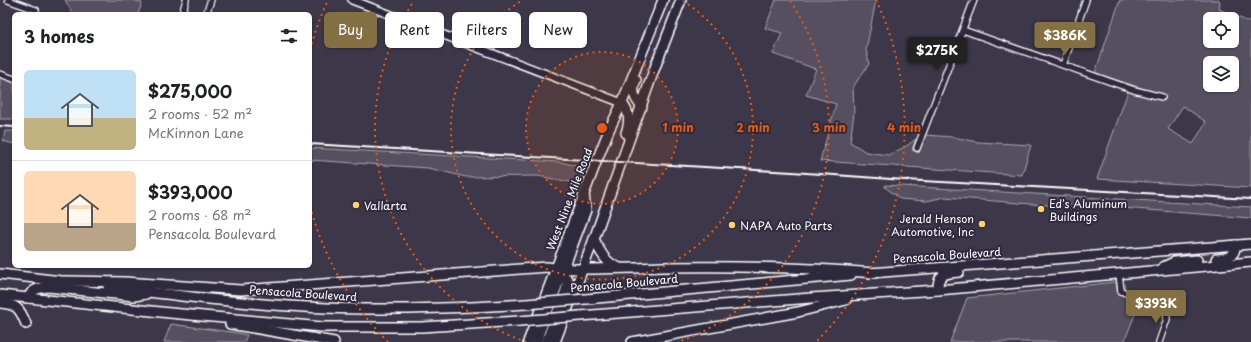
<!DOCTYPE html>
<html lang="en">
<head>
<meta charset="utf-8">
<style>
  :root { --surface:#fff; --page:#f2f2f2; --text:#202124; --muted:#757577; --line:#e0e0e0; --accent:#847042 }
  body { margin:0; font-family:"Playpen Sans",sans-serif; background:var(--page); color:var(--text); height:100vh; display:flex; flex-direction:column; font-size:15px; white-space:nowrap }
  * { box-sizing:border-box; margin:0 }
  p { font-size:13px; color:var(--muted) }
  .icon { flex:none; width:22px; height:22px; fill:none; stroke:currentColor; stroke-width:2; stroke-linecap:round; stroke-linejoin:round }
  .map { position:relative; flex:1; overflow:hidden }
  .details { position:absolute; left:12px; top:12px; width:300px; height:256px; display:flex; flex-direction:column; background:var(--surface); border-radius:6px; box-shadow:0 1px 3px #0004 }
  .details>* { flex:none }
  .banner { position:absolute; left:324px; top:12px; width:380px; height:36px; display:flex; gap:8px }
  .controls { position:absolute; left:1203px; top:12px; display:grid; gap:8px }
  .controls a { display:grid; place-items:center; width:36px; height:36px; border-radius:6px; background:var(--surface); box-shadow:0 1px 3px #0004; font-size:20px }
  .price { position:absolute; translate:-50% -34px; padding:0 9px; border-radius:4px; background:var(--accent); color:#fff; font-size:13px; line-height:26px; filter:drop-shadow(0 1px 2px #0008) }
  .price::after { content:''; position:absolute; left:50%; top:24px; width:12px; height:9px; margin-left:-6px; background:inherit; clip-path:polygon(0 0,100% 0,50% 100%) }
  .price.on { background:#222; color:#fff }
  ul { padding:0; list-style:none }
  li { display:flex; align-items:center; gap:12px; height:100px; padding:0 12px }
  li+li { border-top:1px solid var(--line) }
  li span { display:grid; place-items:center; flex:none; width:112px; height:80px; border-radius:6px; color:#555 }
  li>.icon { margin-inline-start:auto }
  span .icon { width:48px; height:48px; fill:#fffc; stroke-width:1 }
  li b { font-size:17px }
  h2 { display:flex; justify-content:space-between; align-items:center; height:48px; padding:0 12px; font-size:17px }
  .chip { padding:0 14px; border-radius:6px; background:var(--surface); box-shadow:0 1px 3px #0004; font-size:14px; line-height:36px }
  .chip.on { background:var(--accent); color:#fff }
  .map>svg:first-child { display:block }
</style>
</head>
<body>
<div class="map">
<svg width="1251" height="342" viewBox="0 0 1251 342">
  <rect width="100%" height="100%" fill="#3c3749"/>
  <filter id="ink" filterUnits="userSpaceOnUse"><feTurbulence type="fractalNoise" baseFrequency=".025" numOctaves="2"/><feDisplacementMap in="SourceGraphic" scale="8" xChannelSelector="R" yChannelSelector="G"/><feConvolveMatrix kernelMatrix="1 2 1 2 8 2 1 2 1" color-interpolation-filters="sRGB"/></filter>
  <g filter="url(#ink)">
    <g fill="#555060" stroke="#aaa8b0" fill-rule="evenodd">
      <path d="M65,0H133L142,3L138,14H73Z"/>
      <path d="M776,0H876L866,50L869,64L853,87L854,113L850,142L866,152L888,155L905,147L916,139L912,150L919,153L925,135L953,137L978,142L1031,145L1022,175L820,161L836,104L806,95L816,69L773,54L782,33L765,28Z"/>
      <path d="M1120,0H1219L1220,2L1219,9L1251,23V188L1097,179L1128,91L1164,101L1166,95L1135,86L1095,73ZM1210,19H1232V41H1210ZM1210,63H1232V85H1210ZM1183,106L1206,122L1193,144L1168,129Z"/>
      <path d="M0,77L14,82V119H0Z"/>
      <path d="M5,131H14V144L3,141Z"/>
      <path d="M310,148L560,162L586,168L581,179L570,182L538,176L466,177L428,168L310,160Z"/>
      <path d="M885,185L1251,207V218L1084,205H1044L945,197L926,201L900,199L885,187Z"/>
      <path d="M1116,282L1117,291L1120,294L1140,302L1124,342H950L967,298Z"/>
      <path d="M171,324L238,333L247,335L244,342H164Z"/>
    </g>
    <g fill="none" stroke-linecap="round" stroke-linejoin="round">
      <defs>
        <g id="minor">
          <path d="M8,0L36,10"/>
          <path d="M182,14L186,0"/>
          <path d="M206,14L211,0"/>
          <path d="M963,30L1134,90L1162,97"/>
          <path d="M1063,65L1086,0"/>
          <path d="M0,74L14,79"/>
          <path d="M917,148L974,0"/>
          <path d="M1119,274L1121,291L1146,301L1179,311"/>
          <path d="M1159,342L1167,319L1165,307"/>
        </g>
        <path id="tertiary" d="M352,0L622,103"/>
        <g id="primary">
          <path d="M636,80C631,91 634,98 642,107"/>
          <path d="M622,103C630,113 630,121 626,133"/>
          <path d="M528,342L597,160L609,130L622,103L663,0"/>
          <path d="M537,342L538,336L586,210L584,194"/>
          <path d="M546,342L566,290L568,281L563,273L558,270"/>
          <path d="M555,342L594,239L654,70L681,0"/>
        </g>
        <g id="trunk">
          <path d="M594,239C600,252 606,264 620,268"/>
          <path d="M1216,259C1226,258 1236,257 1235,245"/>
          <path d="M1163,267L1174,262L1197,260"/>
          <path d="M870,273L1251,244"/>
          <path d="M0,274L70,282"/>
          <path d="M65,281L125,282L241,290L547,267C557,269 567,268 577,269C606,269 634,268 662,267C733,266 804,267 875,273"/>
          <path d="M108,287C180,296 253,305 326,308C392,311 459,308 526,304"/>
          <path d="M938,290C937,274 945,273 959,272"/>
          <path d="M0,295L170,313L322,327H422L519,321"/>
          <path d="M28,298C32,289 39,288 48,287L134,296L146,294"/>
          <path d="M586,299L851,275"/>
          <path d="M0,303C16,304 20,308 26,324"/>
          <path d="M580,316L811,298L938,290L1251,262"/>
          <path d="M230,324L334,342"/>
          <path d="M632,342L798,312L846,300"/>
        </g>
      </defs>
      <use href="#minor" stroke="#fff" stroke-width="8"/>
      <use href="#tertiary" stroke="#fff" stroke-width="10"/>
      <use href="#primary" stroke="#fff" stroke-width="12"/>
      <use href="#trunk" stroke="#fff" stroke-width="12"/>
      <use href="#minor" stroke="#2f2a3d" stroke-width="5.5"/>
      <use href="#tertiary" stroke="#2f2a3d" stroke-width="7"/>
      <use href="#primary" stroke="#2f2a3d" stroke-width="9"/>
      <use href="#trunk" stroke="#2f2a3d" stroke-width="9"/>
      <g stroke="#fff" stroke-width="2">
        <path d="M0,126L14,127"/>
        <path d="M310,144L792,172L905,180L1251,199"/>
      </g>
      <defs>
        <g id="trunk-bridge">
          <path d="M526,304L586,299"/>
          <path d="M519,321L580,316"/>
        </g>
      </defs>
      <use href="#trunk-bridge" stroke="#fff" stroke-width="12" stroke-linecap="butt"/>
      <use href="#trunk-bridge" stroke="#2f2a3d" stroke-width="9"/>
    </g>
  </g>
  <circle cx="602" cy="128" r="76" fill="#e8590c" fill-opacity=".12"/>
  <g fill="none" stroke="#e8590c" stroke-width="2" stroke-dasharray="2 4">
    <circle cx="602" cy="128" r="76"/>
    <path d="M683 1A151 151 0 1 1 521 1"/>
    <path d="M526 342A227 227 0 0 1 414 1M790 1A227 227 0 0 1 678 342"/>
    <path d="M388 342A302 302 0 0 1 310 206M310 50A302 302 0 0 1 328 0M876 0A302 302 0 0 1 816 342"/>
  </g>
  <g fill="#ffd166" stroke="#2f2a3d" stroke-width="1.5">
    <circle cx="356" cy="205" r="4"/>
    <circle cx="1041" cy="209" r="4"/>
    <circle cx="982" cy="224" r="4"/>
    <circle cx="732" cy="225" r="4"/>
  </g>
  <g text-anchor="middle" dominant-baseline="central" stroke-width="4" stroke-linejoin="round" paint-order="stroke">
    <g font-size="11" fill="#fff" stroke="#2f2a3d">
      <text transform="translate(569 199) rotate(-69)">West Nine Mile Road</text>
      <text transform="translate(947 255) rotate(-4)">Pensacola Boulevard</text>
      <text transform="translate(624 283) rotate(-5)">Pensacola Boulevard</text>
      <text transform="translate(303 293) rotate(4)">Pensacola Boulevard</text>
    </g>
    <g font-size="11" fill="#fff" stroke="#2f2a3d" text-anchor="start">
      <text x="1049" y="203">Ed's Aluminum<tspan x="1049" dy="13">Buildings</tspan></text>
      <text x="364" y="205">Vallarta</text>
      <text x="974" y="218" text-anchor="end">Jerald Henson<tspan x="974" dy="13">Automotive, Inc</tspan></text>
      <text x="740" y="225">NAPA Auto Parts</text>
    </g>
  </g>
  <circle cx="602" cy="128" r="6" fill="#e8590c" stroke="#2f2a3d" stroke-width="2"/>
  <g font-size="12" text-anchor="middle" font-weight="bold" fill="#e8590c" stroke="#2f2a3d" stroke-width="4" stroke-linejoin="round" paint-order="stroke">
    <text x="678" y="132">1 min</text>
    <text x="753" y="132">2 min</text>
    <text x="829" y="132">3 min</text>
    <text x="904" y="132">4 min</text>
  </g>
</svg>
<div class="controls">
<a><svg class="icon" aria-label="locate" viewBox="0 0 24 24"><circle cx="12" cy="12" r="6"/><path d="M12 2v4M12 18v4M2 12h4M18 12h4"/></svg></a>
<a><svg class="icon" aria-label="layers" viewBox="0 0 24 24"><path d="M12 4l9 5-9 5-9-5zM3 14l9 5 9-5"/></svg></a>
</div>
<b class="price" style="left:1065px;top:56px">$386K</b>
<b class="price on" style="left:937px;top:71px">$275K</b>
<b class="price" style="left:1156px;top:324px">$393K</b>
<div class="banner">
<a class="chip on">Buy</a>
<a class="chip">Rent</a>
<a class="chip">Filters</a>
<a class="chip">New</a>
</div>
<section class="details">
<h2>3 homes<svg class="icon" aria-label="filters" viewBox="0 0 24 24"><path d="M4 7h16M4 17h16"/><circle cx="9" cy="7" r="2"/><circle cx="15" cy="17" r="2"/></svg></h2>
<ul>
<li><span style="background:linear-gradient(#bfe0f5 60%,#c2b280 0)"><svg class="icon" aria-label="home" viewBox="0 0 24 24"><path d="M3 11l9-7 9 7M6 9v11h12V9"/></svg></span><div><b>$275,000</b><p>2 rooms · 52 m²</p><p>McKinnon Lane</p></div></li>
<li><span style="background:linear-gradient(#ffd9b3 65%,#b9a48a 0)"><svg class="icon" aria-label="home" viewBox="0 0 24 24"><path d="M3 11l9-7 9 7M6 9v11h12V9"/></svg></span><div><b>$393,000</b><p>2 rooms · 68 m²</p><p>Pensacola Boulevard</p></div></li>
</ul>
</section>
</div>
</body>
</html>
